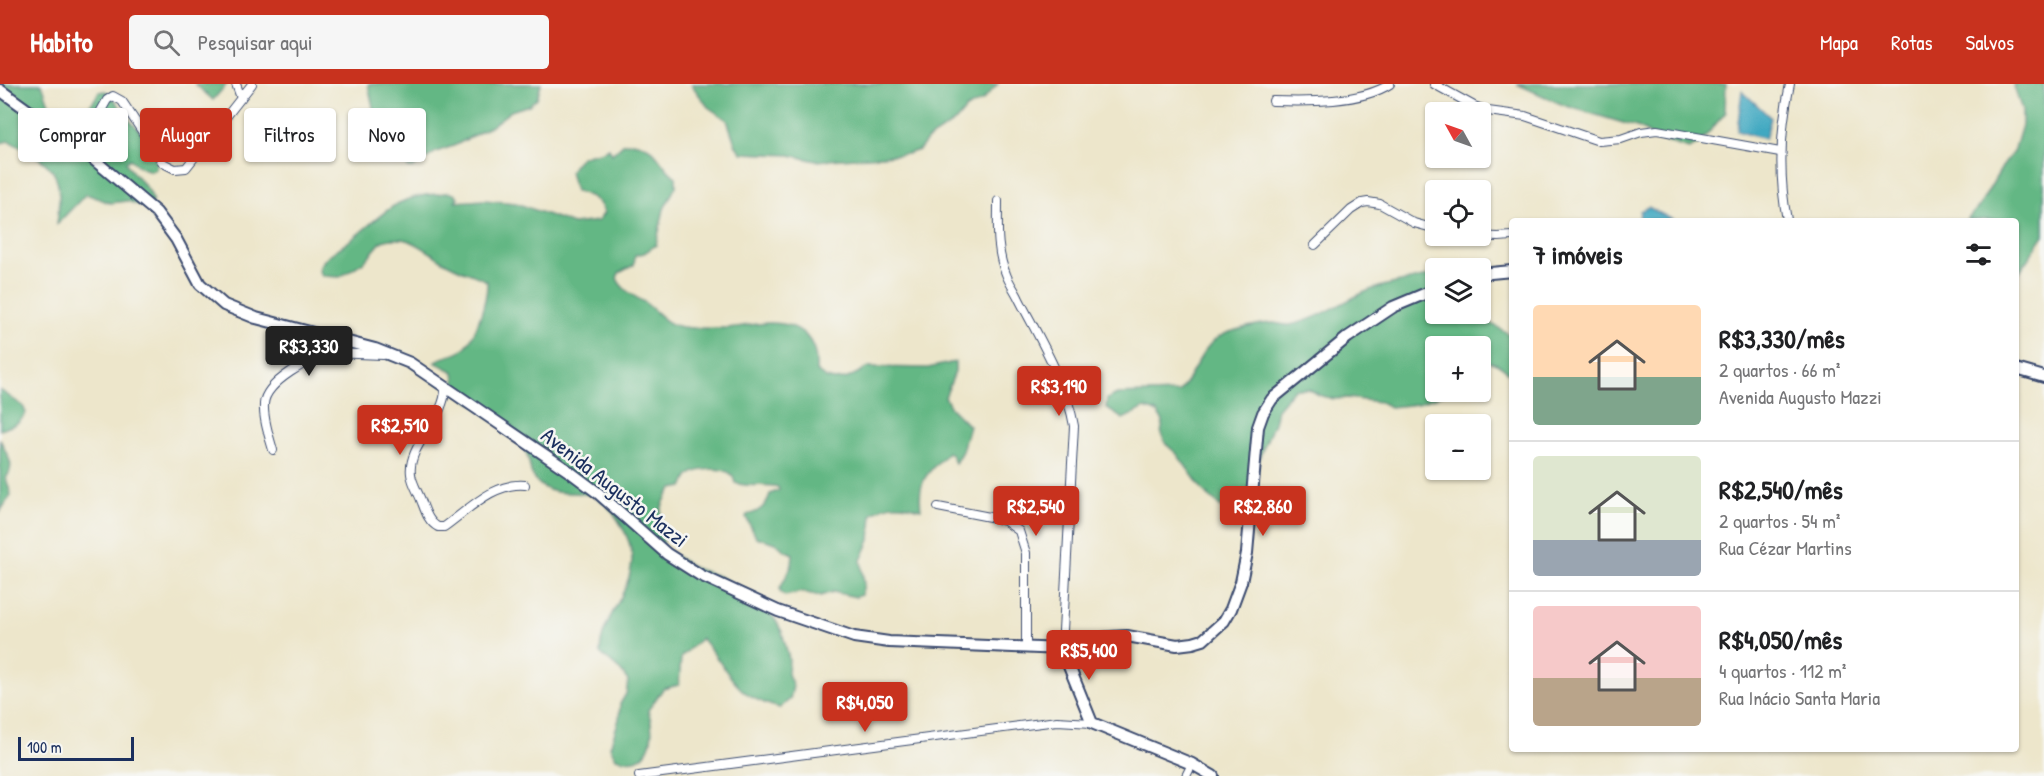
<!DOCTYPE html>
<html lang="pt">
<head>
<meta charset="utf-8">
<style>
  :root { --surface:#fff; --page:#f6f6f6; --text:#202124; --muted:#757577; --line:#e0e0e0; --accent:#c8321e }
  body { margin:0; font-family:"Patrick Hand",sans-serif; background:var(--page); color:var(--text); height:100vh; display:flex; flex-direction:column; font-size:22px; white-space:nowrap }
  * { box-sizing:border-box; margin:0 }
  p { font-size:20px; color:var(--muted) }
  .icon { flex:none; width:33px; height:33px; fill:none; stroke:currentColor; stroke-width:2; stroke-linecap:round; stroke-linejoin:round }
  .map { position:relative; flex:1; overflow:hidden }
  .drawer { position:absolute; left:1509px; top:134px; width:510px; height:534px; display:flex; flex-direction:column; background:var(--surface); border-radius:6px; box-shadow:0 2px 4px #0004 }
  .drawer>* { flex:none }
  .hud { position:absolute; left:18px; top:24px; width:570px; height:54px; display:flex; gap:12px }
  .needle { width:39px; rotate:310deg }
  .tools { position:absolute; left:1425px; top:18px; display:grid; gap:12px }
  .tools a { display:grid; place-items:center; width:66px; height:66px; border-radius:6px; background:var(--surface); box-shadow:0 2px 4px #0004; font-size:30px }
  .scale { position:absolute; left:18px; bottom:15px; width:116px; box-sizing:border-box; padding-left:6px; border:3px solid #1b2f5e; border-top:0; font-size:16px; line-height:21px; white-space:nowrap; color:#1b2f5e; -webkit-text-stroke:4px #f6f6f2; paint-order:stroke }
  .price { position:absolute; translate:-50% -51px; padding:0 14px; border-radius:6px; background:var(--accent); color:#fff; font-size:20px; line-height:39px; filter:drop-shadow(0 2px 3px #0008) }
  .price::after { content:''; position:absolute; left:50%; top:36px; width:18px; height:14px; margin-left:-9px; background:inherit; clip-path:polygon(0 0,100% 0,50% 100%) }
  .price.on { background:#222; color:#fff }
  ul { padding:0; list-style:none }
  li { display:flex; align-items:center; gap:18px; height:150px; padding:0 24px }
  li+li { border-top:2px solid var(--line) }
  li span { display:grid; place-items:center; flex:none; width:168px; height:120px; border-radius:6px; color:#555 }
  li>.icon { margin-inline-start:auto }
  span .icon { width:72px; height:72px; fill:#fffc; stroke-width:1 }
  li b { font-size:26px }
  h2 { display:flex; justify-content:space-between; align-items:center; height:72px; padding:0 24px; font-size:26px }
  .pill { padding:0 21px; border-radius:6px; background:var(--surface); box-shadow:0 2px 4px #0004; font-size:21px; line-height:54px }
  .pill.on { background:var(--accent); color:#fff }
  header { display:flex; align-items:center; gap:36px; box-sizing:border-box; height:84px; padding:0 30px; background:var(--accent); color:#fff }
  header strong { font-size:28px }
  nav { display:flex; gap:33px; margin-inline-start:auto; font-size:21px }
  .search { width:420px; height:54px; background:var(--page); display:flex; align-items:center; gap:15px; box-sizing:border-box; padding:0 21px; border-radius:6px; color:var(--muted); font-size:22px }
  .map>svg:first-child { display:block }
</style>
</head>
<body>
<header>
<strong>Habito</strong>
<div class="search"><svg class="icon" aria-label="search" viewBox="0 0 24 24"><circle cx="10" cy="10" r="6"/><path d="M15 15l6 6"/></svg>Pesquisar aqui</div>
<nav><a>Mapa</a><a>Rotas</a><a>Salvos</a></nav>
</header>
<div class="map">
<svg width="2044" height="692" viewBox="0 0 2044 692">
  <rect width="100%" height="100%" fill="#f6f6f2"/>
  <filter id="ink" filterUnits="userSpaceOnUse"><feTurbulence type="fractalNoise" baseFrequency=".0167" numOctaves="2"/><feDisplacementMap in="SourceGraphic" scale="12" xChannelSelector="R" yChannelSelector="G"/><feConvolveMatrix kernelMatrix="1 2 1 2 8 2 1 2 1" color-interpolation-filters="sRGB"/></filter>
  <filter id="wash" filterUnits="userSpaceOnUse"><feTurbulence type="fractalNoise" baseFrequency=".008" numOctaves="4" result="noise"/><feDisplacementMap in="SourceGraphic" scale="24" xChannelSelector="R" yChannelSelector="G"/><feGaussianBlur stdDeviation="1.35" result="paint"/><feColorMatrix in="noise" values="0 0 0 0 0 0 0 0 0 0 0 0 0 0 0 0 0 1.4 0 .05"/><feComposite in="paint" operator="in"/></filter>
  <g filter="url(#wash)">
    <rect width="100%" height="100%" fill="#ede6cb"/>
    <g fill="#64b784" stroke="#407371" stroke-width="1.5">
      <path d="M0,0H42C48,14 49,31 64,38C81,33 90,24 99,8L105,7L110,10L129,35L150,58L157,79L155,85L151,87L140,83L130,75L126,78C132,94 156,103 152,123H145L127,117L110,119L86,110L57,140C64,86 55,82 9,57L0,59Z"/>
      <path d="M195,0H227L213,16Z"/>
      <path d="M368,0H541L537,14L529,21L511,27L491,42L456,61L436,68L413,84H409L388,62L366,49L371,36L373,23Z"/>
      <path d="M691,0H998L982,17L966,25L956,37L928,55L919,66L907,70L816,77L790,71L742,69L736,62L727,36L708,23Z"/>
      <path d="M1517,0H1726L1725,27L1726,28L1699,60L1689,65L1660,56L1640,44L1563,21Z"/>
      <path d="M2013,0H2044V151L2016,193V136H1967L1980,121L2005,78L2014,68L2022,41V26Z"/>
      <path d="M632,58C660,62 658,81 676,93V102L664,125L656,161L644,169L635,171L634,181L619,189L617,194C621,205 634,212 644,218C657,227 665,241 682,243C697,245 714,244 728,244C742,243 756,239 770,239C802,239 818,256 816,287L826,294L834,296L846,295L869,283L928,284L955,278V288L945,313L951,324L969,342L962,367L955,379L951,370L948,368C928,389 917,395 921,425C902,420 889,417 872,430L870,456L861,476L864,501L861,511L856,513L833,508L820,512L802,508L785,512L780,508V504L792,481L793,470L784,466L776,459L756,453L746,433L747,431C759,428 766,423 770,410L779,406L778,403C764,399 749,404 735,399C734,397 734,393 732,391C724,383 698,384 690,391C687,394 685,399 683,403L672,405C653,429 664,438 663,464L694,484L718,492L752,509L762,518L776,537L782,548L789,575L788,590L793,602L790,615L780,624C731,612 731,587 701,554L681,573L679,601L663,605L648,626C657,652 651,686 616,674L610,663L619,635L620,620L626,610L628,597L621,587L600,569C601,533 630,513 632,476C633,456 612,419 593,412C576,405 553,415 537,398C527,389 532,375 524,365C515,353 500,331 488,324C482,321 475,321 470,318C465,315 461,310 456,306L454,288L435,278C443,271 452,273 461,267C475,257 488,214 487,197C472,190 456,185 443,177C422,164 409,149 382,157L365,177L340,193L323,192L319,187C320,173 341,164 352,155C383,131 394,112 437,110C446,109 451,106 458,113L455,118L484,116L516,119L573,140L598,137L604,129C600,114 588,111 575,107L570,87C583,64 592,74 609,64L612,70L623,60Z"/>
      <path d="M1435,189L1436,230H1475C1486,239 1500,242 1512,253V292C1502,283 1494,275 1481,279L1480,262H1436V308H1449L1418,320L1390,323L1380,318L1347,314L1334,315L1319,311L1309,305H1294L1277,325L1274,339L1260,372L1247,427L1236,433L1226,427L1205,409L1177,370L1167,361L1161,350L1163,337L1156,328L1145,324L1123,335L1106,324L1107,315L1117,310L1179,308C1193,293 1201,263 1219,253C1230,246 1258,240 1272,239C1278,239 1284,242 1290,241C1317,236 1340,219 1365,208C1388,198 1413,198 1435,189Z"/>
      <path d="M0,306L23,322L26,329C20,340 11,342 0,346Z"/>
      <path d="M0,355C6,371 17,380 6,394L11,411L0,428Z"/>
    </g>
    <g fill="#41a8c1" stroke="#2e6c90" stroke-width="1.5">
      <path d="M1742,7L1771,34L1765,55L1737,47Z"/>
      <path d="M1648,123L1671,135L1674,136H1639L1640,127Z"/>
    </g>
  </g>
  <g filter="url(#ink)">
    <g fill="none" stroke-linecap="round" stroke-linejoin="round">
      <defs>
        <g id="minor">
          <path d="M236,0L241,14"/>
          <path d="M1434,0L1474,22L1488,27L1525,32L1599,57L1621,55L1641,48L1657,46L1780,68"/>
          <path d="M1273,17C1307,18 1361,19 1390,0"/>
          <path d="M80,64L107,16L113,12L122,17L163,79L175,85L186,84L252,0"/>
          <path d="M998,117C998,141 996,167 1006,190C1009,199 1015,206 1019,215C1038,252 1067,300 1074,342L1062,565"/>
          <path d="M1787,136C1778,90 1780,46 1790,0"/>
          <path d="M1476,152L1498,153L1512,152"/>
          <path d="M1315,161L1351,126L1362,119L1368,118L1380,120L1414,139L1436,145"/>
          <path d="M445,303C447,333 407,361 411,390C412,399 418,408 421,416C425,426 428,438 438,443H444C468,426 494,398 525,401"/>
          <path d="M273,366C269,352 263,335 264,320C265,298 312,273 331,269L383,271"/>
          <path d="M938,423L995,434L1005,437L1019,447L1026,469V563"/>
          <path d="M639,692L1057,637L1092,639"/>
          <path d="M1186,692L1192,680"/>
        </g>
        <g id="tertiary">
          <path d="M0,6L80,64L156,128L176,155L200,200L224,221L256,234L375,265L410,279L570,388L598,409L667,470L700,491L778,527L854,553L889,558L1062,565L1093,555L1110,553L1127,552L1177,561L1193,559L1203,556L1224,537L1231,525L1241,498L1247,469L1258,343L1263,329L1272,315L1348,253L1393,223L1436,205"/>
          <path d="M1480,190L1512,187"/>
          <path d="M2016,285L2044,293"/>
          <path d="M1062,565L1092,639L1192,680L1213,692"/>
        </g>
      </defs>
      <use href="#minor" stroke="#3a4a6e" stroke-width="10"/>
      <use href="#tertiary" stroke="#3a4a6e" stroke-width="14"/>
      <use href="#minor" stroke="#fff" stroke-width="8"/>
      <use href="#tertiary" stroke="#fff" stroke-width="10"/>
    </g>
  </g>
  <g text-anchor="middle" dominant-baseline="central" stroke-width="5" stroke-linejoin="round" paint-order="stroke">
    <g font-size="22" fill="#1b2f5e" stroke="#f6f6f2">
      <text transform="translate(615 403) rotate(38)">Avenida Augusto Mazzi</text>
    </g>
  </g>
</svg>
<div class="tools">
<a><svg class="needle" viewBox="-14 -14 28 28"><path d="M0-13l5 13h-10z" fill="#e53935"/><path d="M0 13l5-13h-10z" fill="#757577"/></svg></a>
<a><svg class="icon" aria-label="locate" viewBox="0 0 24 24"><circle cx="12" cy="12" r="6"/><path d="M12 2v4M12 18v4M2 12h4M18 12h4"/></svg></a>
<a><svg class="icon" aria-label="layers" viewBox="0 0 24 24"><path d="M12 4l9 5-9 5-9-5zM3 14l9 5 9-5"/></svg></a>
<a>+</a>
<a>−</a>
</div>
<div class="scale">100 m</div>
<b class="price on" style="left:309px;top:293px">R$3,330</b>
<b class="price" style="left:1059px;top:333px">R$3,190</b>
<b class="price" style="left:400px;top:372px">R$2,510</b>
<b class="price" style="left:1036px;top:453px">R$2,540</b>
<b class="price" style="left:1263px;top:453px">R$2,860</b>
<b class="price" style="left:1089px;top:597px">R$5,400</b>
<b class="price" style="left:865px;top:649px">R$4,050</b>
<div class="hud">
<a class="pill">Comprar</a>
<a class="pill on">Alugar</a>
<a class="pill">Filtros</a>
<a class="pill">Novo</a>
</div>
<section class="drawer">
<h2>7 imóveis<svg class="icon" aria-label="filters" viewBox="0 0 24 24"><path d="M4 7h16M4 17h16"/><circle cx="9" cy="7" r="2"/><circle cx="15" cy="17" r="2"/></svg></h2>
<ul>
<li><span style="background:linear-gradient(#ffd9b3 60%,#7fa58c 0)"><svg class="icon" aria-label="home" viewBox="0 0 24 24"><path d="M3 11l9-7 9 7M6 9v11h12V9"/></svg></span><div><b>R$3,330/mês</b><p>2 quartos · 66 m²</p><p>Avenida Augusto Mazzi</p></div></li>
<li><span style="background:linear-gradient(#dfe7d0 70%,#9aa5b1 0)"><svg class="icon" aria-label="home" viewBox="0 0 24 24"><path d="M3 11l9-7 9 7M6 9v11h12V9"/></svg></span><div><b>R$2,540/mês</b><p>2 quartos · 54 m²</p><p>Rua Cézar Martins</p></div></li>
<li><span style="background:linear-gradient(#f6c9c9 60%,#b9a48a 0)"><svg class="icon" aria-label="home" viewBox="0 0 24 24"><path d="M3 11l9-7 9 7M6 9v11h12V9"/></svg></span><div><b>R$4,050/mês</b><p>4 quartos · 112 m²</p><p>Rua Inácio Santa Maria</p></div></li>
</ul>
</section>
</div>
</body>
</html>
